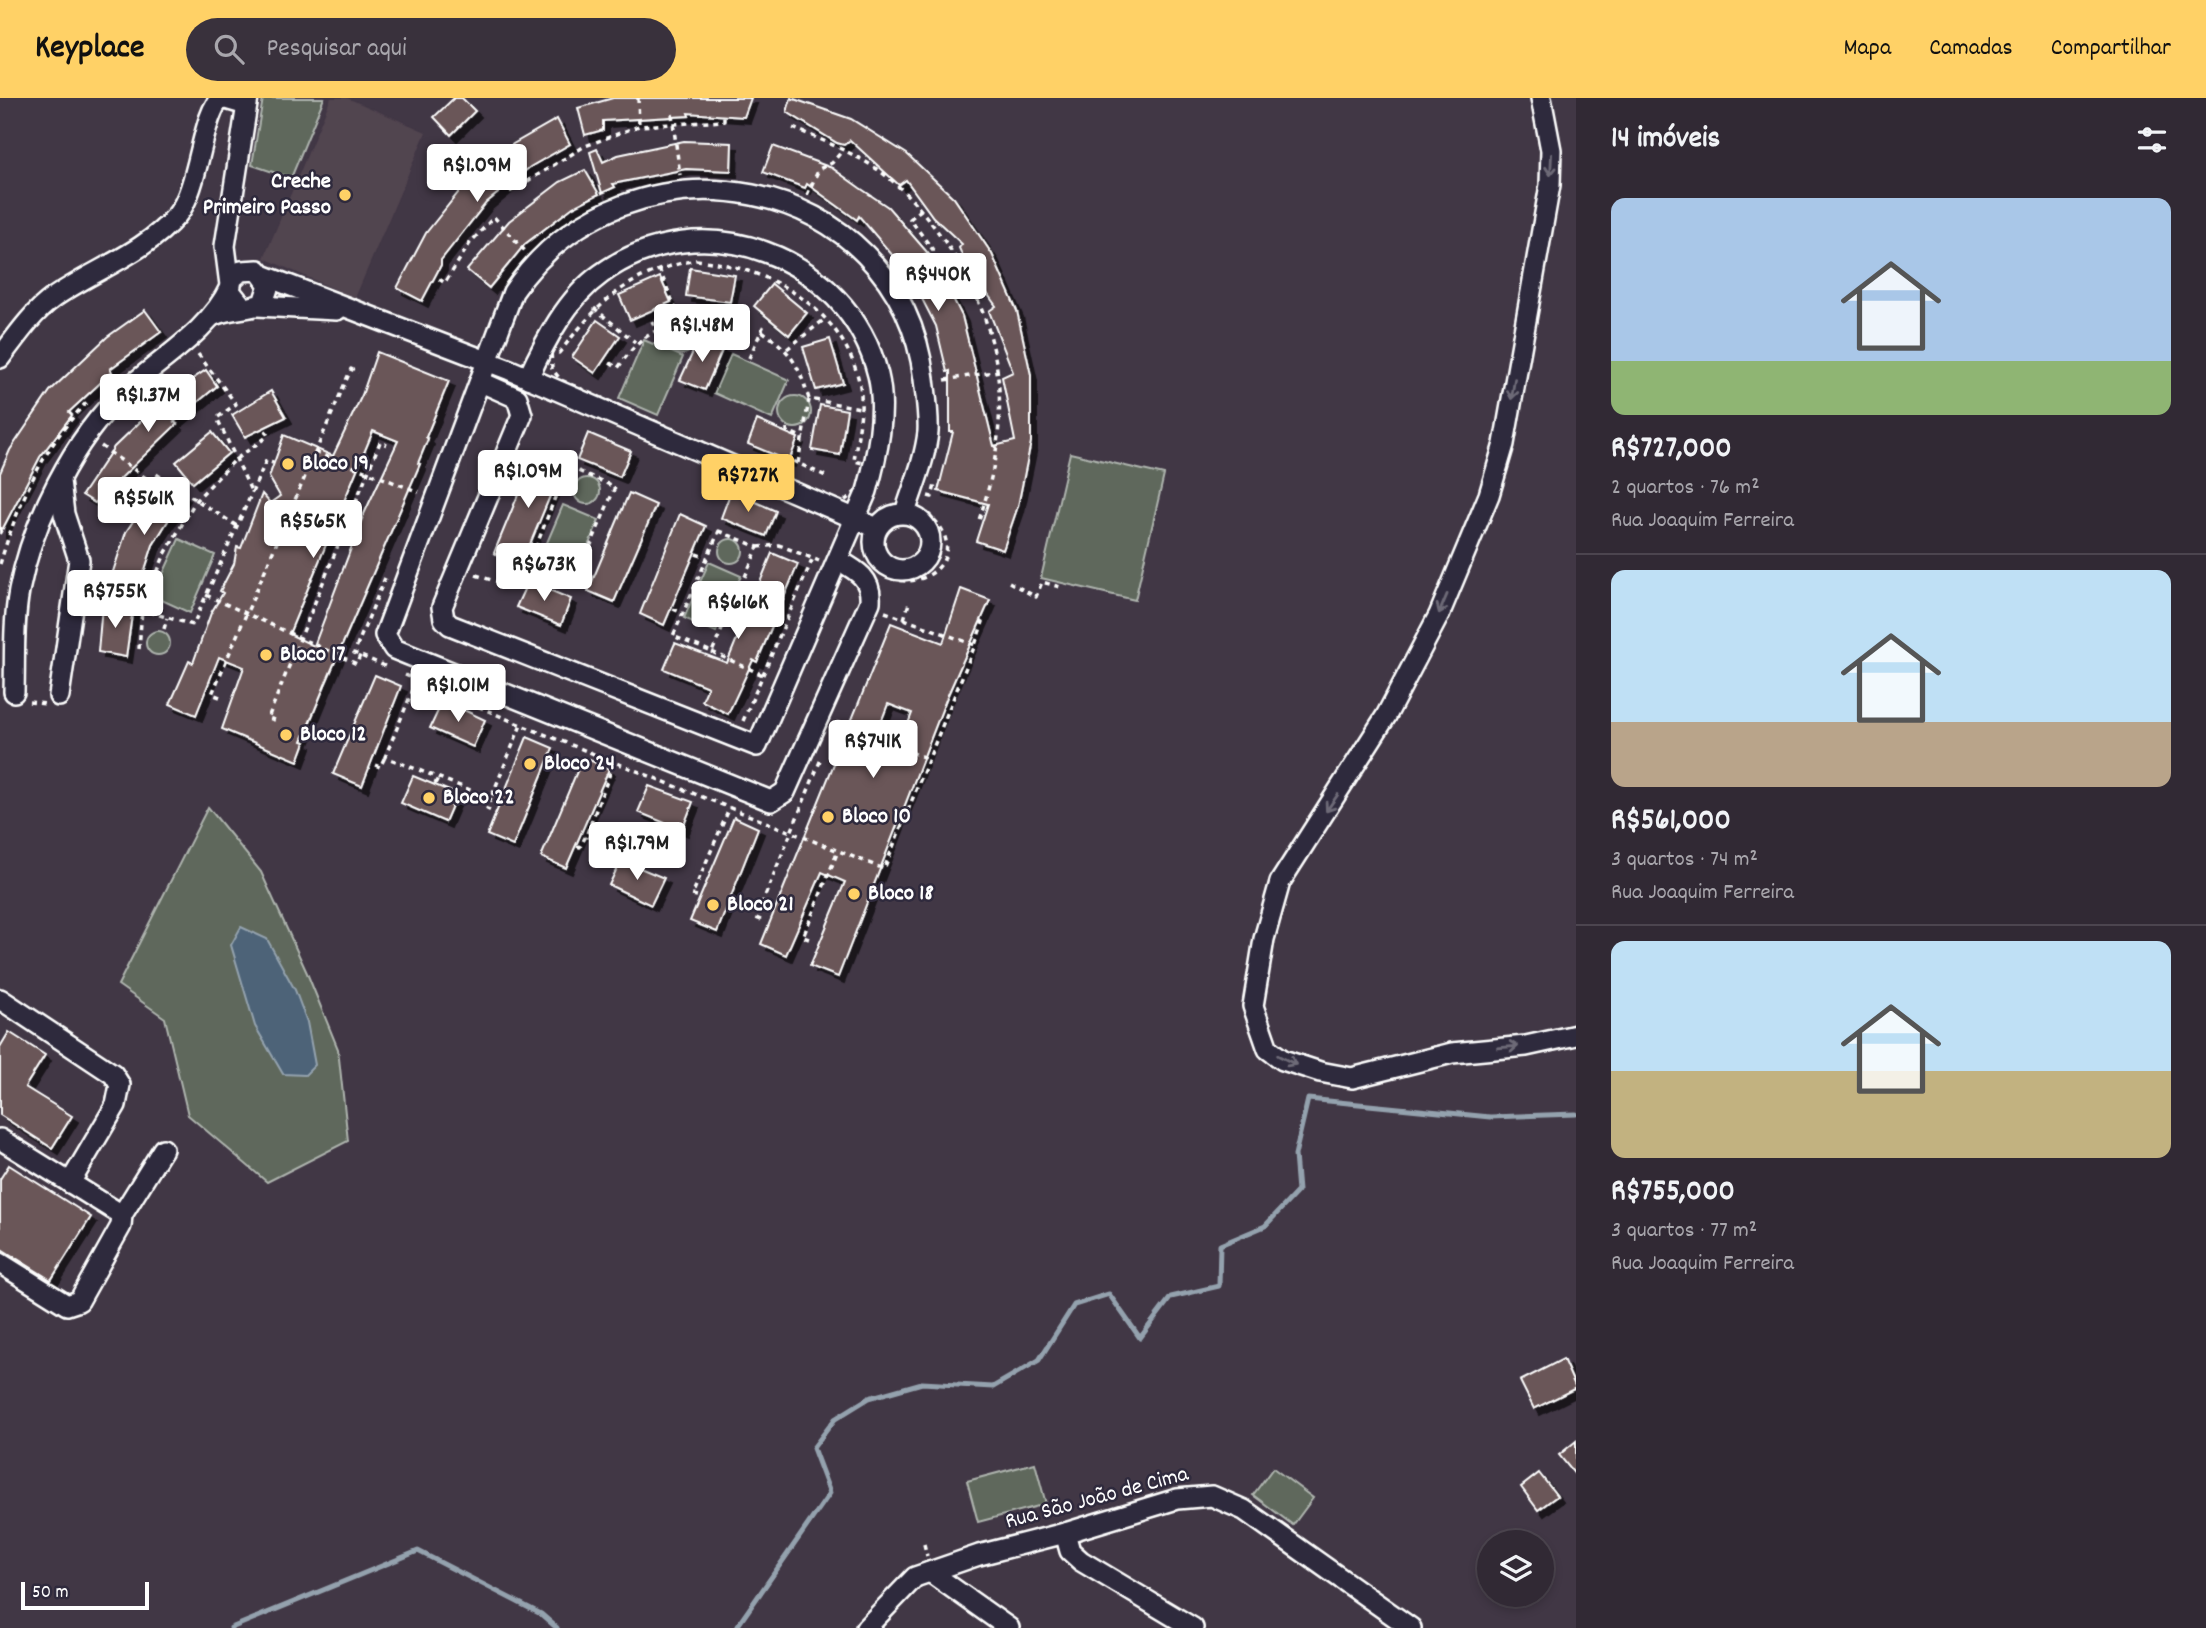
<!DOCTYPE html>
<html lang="pt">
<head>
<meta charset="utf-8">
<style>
  :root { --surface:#312934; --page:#39313c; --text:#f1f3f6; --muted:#a8a6ac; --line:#4c454f; --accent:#ffd166 }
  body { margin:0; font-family:Dekko,sans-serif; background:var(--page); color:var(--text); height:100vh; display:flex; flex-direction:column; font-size:26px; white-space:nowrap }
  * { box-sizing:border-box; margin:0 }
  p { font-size:23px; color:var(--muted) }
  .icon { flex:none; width:38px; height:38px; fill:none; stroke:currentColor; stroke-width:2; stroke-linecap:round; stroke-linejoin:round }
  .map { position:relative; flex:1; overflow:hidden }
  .panel { display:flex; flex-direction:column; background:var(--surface); width:630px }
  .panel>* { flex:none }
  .tools { position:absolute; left:1477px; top:1432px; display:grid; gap:14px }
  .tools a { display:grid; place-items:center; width:77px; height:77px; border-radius:50%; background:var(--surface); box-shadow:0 4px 10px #0003,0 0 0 2px var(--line); font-size:35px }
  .scale { position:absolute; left:21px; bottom:18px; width:128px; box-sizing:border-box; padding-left:7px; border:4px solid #fff; border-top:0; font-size:19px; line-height:24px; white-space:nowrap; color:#fff; -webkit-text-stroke:5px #2f2a3d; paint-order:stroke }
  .price { position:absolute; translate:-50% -60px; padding:0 16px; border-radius:7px; background:#fff; color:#222; font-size:23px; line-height:46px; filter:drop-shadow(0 2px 4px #0008) }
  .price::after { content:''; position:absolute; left:50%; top:42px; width:21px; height:16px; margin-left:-10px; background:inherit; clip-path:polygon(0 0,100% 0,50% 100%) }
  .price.current { background:var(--accent); color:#111 }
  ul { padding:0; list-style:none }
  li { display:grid; align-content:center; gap:14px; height:371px; padding:0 35px }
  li+li { border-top:2px solid var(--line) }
  li span { display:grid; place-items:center; height:217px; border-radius:14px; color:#555 }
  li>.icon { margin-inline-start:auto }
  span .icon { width:126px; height:126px; fill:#fffc; stroke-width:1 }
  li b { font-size:30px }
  h2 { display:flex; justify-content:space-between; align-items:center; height:84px; padding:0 35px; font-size:30px }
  header { display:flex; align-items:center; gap:42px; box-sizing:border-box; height:98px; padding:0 35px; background:var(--accent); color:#111 }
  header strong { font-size:33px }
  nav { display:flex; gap:38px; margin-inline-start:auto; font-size:24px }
  .search { width:490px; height:63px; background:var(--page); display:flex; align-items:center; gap:18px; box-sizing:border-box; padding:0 24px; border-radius:38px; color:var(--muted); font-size:26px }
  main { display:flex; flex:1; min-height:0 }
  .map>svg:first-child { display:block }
</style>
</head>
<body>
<header>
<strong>Keyplace</strong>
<div class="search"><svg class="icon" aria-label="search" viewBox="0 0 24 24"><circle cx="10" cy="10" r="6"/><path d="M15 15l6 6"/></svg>Pesquisar aqui</div>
<nav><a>Mapa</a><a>Camadas</a><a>Compartilhar</a></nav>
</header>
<main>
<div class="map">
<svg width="1576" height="1530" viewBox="0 0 1576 1530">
  <defs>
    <filter id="shadow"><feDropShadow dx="6" dy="6" stdDeviation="0" flood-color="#0009"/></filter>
  </defs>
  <rect width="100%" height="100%" fill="#413745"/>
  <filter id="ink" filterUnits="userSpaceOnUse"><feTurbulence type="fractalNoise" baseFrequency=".0143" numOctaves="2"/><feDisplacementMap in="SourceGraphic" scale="14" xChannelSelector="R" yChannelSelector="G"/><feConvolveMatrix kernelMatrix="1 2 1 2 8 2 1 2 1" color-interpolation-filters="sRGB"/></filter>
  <g filter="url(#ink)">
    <path fill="#51444f" d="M331,0H347L426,34L355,200L264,160Z"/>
    <g fill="#5e685c" stroke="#aeb4ae" stroke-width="2">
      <path d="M263,0H324L291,80L252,67Z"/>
      <circle cx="682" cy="242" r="14"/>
      <path d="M644,242L683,259L658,317L619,300Z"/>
      <path d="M731,256L789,282L772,321L714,295Z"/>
      <circle cx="795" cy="314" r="16"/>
      <path d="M1070,355L1164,377L1135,502L1041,480Z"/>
      <circle cx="587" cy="393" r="13"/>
      <path d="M563,407L599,422L576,477L540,461Z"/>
      <circle cx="731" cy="453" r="12"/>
      <path d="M179,441L215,457L190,515L153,498Z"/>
      <path d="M709,464L741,478L716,534L684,520Z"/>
      <circle cx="158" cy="545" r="12"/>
      <path d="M208,709L261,774L307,875L338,951L348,1043L267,1084L188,1017L165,920L118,887Z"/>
      <path d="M1035,1365L1046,1406L978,1424L967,1383Z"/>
      <path d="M1273,1370L1313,1400L1293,1427L1253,1397Z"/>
    </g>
    <path fill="#4d6478" stroke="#94a2ae" stroke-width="2" d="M241,829L267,841L295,892L307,924L315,967L305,977L283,976L255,928L231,847Z"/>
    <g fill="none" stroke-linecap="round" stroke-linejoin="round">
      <g stroke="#94a2ae" stroke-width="5">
        <path d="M231,1530L418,1453L541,1516L557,1530"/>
        <path d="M736,1530L830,1395L813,1350L835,1321L869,1300L922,1285L993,1289L1039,1262L1074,1207L1109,1196L1140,1240L1171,1199L1219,1188L1220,1147L1265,1128L1298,1093L1295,1057L1308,1001L1490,1019L1576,1016"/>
      </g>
    </g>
    <g fill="#6a5658" stroke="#fff" stroke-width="2" fill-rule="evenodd" filter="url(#shadow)">
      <path d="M454,0H462L475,13L451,37L434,19Z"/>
      <path d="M613,0H751L744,19L688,15L689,18L603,23V32L585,37L578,10Z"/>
      <path d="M791,0L851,21L907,56L954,100L992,156L1017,213L1031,277V344L1018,408L1003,452L976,443L988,406L938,393L953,334H950V273L947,274L936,228L902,162L899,165L859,118L857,122L807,86L805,90L763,74L773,48L832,70L860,90L888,109L933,161L962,218L994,348L1015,343L1002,279L1013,274L989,213L996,208L965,164L959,150L962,146L933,119L906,82L899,87L850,42L844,47L837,45L787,14Z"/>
      <path d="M557,21L570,46L530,69L486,105L441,162V167L422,203L397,190L426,135L466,85L513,46Z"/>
      <path d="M684,43L732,45L731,73L686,71L613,86L615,89L602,95L590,54L597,51L603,64L618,57Z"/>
      <path d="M585,72L599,96L573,109L525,146L489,190L467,172L509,123L560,84Z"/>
      <path d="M690,170L735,177L730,204L686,198Z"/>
      <path d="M660,179L671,204L630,222L619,197Z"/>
      <path d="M772,186L807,215L789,237L754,208Z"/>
      <path d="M145,212L161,234L110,271L112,274L69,314L72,317L40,359L0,436V375L10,352L50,293L107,239Z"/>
      <path d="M597,222L620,238L595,275L572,259Z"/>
      <path d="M699,241L723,250L705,292L680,282Z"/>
      <path d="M830,241L843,285L816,292L803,249Z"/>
      <path d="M377,254L449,283L426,339L428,341L418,365L420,366L325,587L302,643L305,644L298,663L222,631L244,569L219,559L196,617L170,606L189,563L193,565L211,515L223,495L220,493L234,466L237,449L241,450L262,396L270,405L280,398L269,379L284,337L333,358L362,297ZM373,333L398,343L364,416L314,548L289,536Z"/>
      <path d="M206,272L217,288L174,324L177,326L95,405L82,397L114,349L167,298Z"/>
      <path d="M271,293L286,319L245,339L232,317Z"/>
      <path d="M820,307L847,312L840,357L812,352Z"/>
      <path d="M757,322L798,340L789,363L748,346Z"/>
      <path d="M212,334L229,355L193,385L176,364Z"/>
      <path d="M588,335L631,353L620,379L577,362Z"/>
      <path d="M535,356L562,369L521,468L494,455Z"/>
      <path d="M160,382L184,397L153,447L137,496L109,486L126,434Z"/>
      <path d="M731,393L776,413L766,438L721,420Z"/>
      <path d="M629,395L656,407L614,504L588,493Z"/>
      <path d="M680,416L706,428L664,527L640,516Z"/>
      <path d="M772,455L798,466L757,564L753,562L728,616L702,603L708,589L664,571L675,545L727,565Z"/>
      <path d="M528,483L571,501L561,527L516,509Z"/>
      <path d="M961,491L990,502L947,599L838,879L810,868L845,784L822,774L786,857L761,846L891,525L943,545ZM888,606L912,615L896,658L872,648Z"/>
      <path d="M102,508L133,510L126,559L98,554Z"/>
      <path d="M375,577L401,588L362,688L333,676Z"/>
      <path d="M443,602L485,622L473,649L430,630Z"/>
      <path d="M527,639L553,650L513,748L487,737Z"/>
      <path d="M583,659L609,671L566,770L541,759Z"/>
      <path d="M413,678L457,696L445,724L401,705Z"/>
      <path d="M649,688L693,704L682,732L638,714Z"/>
      <path d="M734,719L758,730L717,834L690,823Z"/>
      <path d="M621,762L664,780L651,807L609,787Z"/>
      <path d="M9,934L45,957L25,989L72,1018L52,1050L0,1017V949Z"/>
      <path d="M9,1067L91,1119L51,1182L0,1150V1081Z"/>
      <path d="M1563,1261L1576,1290L1534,1311L1520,1283Z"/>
      <path d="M1576,1343V1378L1559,1357Z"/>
      <path d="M1539,1375L1557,1398L1538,1412L1521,1389Z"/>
    </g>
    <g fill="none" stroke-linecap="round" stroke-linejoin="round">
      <defs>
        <g id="minor">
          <path d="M1541,0L1551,52L1550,87L1504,346L1489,397L1439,517L1386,618L1280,784L1264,841L1253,908L1268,951L1283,962L1320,974L1352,980L1452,955L1526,948L1576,937"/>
          <path d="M265,178L510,272L877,430"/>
          <path d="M230,187L225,148L248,0"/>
          <path d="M257,208L337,212"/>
          <path d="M214,217C232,209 251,212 263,205L269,187L258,172L241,173L232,181L230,193L242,208"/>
          <path d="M0,260C16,239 31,216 53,200C93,172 145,155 177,117C200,90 202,12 222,0L246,7"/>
          <path d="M481,284L517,300L522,317L442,509L444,521L450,527L757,648L867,393C877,358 887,314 878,277C848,157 701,103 601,176C567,200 545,243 528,280"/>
          <circle cx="902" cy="444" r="28"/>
          <path d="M838,462C856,472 872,480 870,504L785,694L771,703L394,551L385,537L513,194C627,26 899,74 924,281C926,298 929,317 928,334C925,362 913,389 905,415"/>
          <path d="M14,594C15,560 13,526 19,493C32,425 73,340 125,293C160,261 210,233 230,189"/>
          <path d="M59,598L79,462L64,416L60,383"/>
          <path d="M0,901L113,976L120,987L116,1007L70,1085"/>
          <path d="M0,1041L122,1117L121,1128L79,1203L67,1207L0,1165"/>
          <path d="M122,1117L163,1051"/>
          <path d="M1065,1435L1070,1453L1081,1463L1193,1530"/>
          <path d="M930,1474L1009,1530"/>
          <path d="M866,1530L915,1479L979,1457L1065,1435L1177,1401L1212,1398L1244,1412L1411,1530"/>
        </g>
      </defs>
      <use href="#minor" stroke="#fff" stroke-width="24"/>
      <g stroke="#fff" stroke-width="3.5" stroke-dasharray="5 5" stroke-linecap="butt">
        <path d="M638,0L639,28"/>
        <path d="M672,16L680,77"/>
        <path d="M793,30C820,41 849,53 874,69C901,87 923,113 941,138C1006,228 1014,318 979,422"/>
        <path d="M503,89L508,95L585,48L639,28L724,23V14"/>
        <path d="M807,97L819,71L832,65L842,53"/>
        <path d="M696,162C768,169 845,210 860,288C864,312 857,339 854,363L867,366L860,390L842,405L561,282L552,271L551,250L559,255C600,203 628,175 696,162Z"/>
        <path d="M659,171L681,223"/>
        <path d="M899,176L933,152L910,121L922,111"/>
        <path d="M439,181L445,185L470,145L494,119L526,154"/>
        <path d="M594,210L635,244"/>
        <path d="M652,223L657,233"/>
        <path d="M762,233C792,254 798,266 809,301L860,310"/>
        <path d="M787,251L825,221"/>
        <path d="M198,256L236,306L217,320L252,395"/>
        <path d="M749,260L764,227"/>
        <path d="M610,265L618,270C643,233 664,224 709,222V211"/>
        <path d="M945,282L999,273"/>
        <path d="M787,330V333L804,340"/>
        <path d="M101,348L150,383L156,376L237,428"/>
        <path d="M315,354L419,394"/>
        <path d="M793,363L828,379"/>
        <path d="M798,365L809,302"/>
        <path d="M928,398L932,399L935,387"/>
        <path d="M719,433L758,449L712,554L673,538Z"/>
        <path d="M866,445L874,464"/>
        <path d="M758,449L779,447L819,463"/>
        <path d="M696,456L707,460"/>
        <path d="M0,466C18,405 44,346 90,301"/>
        <path d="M882,475C907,495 956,475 945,439C942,428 933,420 925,413"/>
        <path d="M476,477L504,486L528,470L567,368L615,389L573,490L528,470"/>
        <path d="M1009,484L1036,499L1042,484L1060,489"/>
        <path d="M549,492L553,481"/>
        <path d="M92,497L193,527L266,363L273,365"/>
        <path d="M206,497L357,566L360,557"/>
        <path d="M673,511L683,515"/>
        <path d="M885,514L975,547"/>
        <path d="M904,521L910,502"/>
        <path d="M164,531L167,520"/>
        <path d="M139,551L142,511L164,458L196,402L236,361L268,338L265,332"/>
        <path d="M712,554L763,577"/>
        <path d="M385,568L354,555L385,480"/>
        <path d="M405,577L521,627L884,771L975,547L983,524L979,523"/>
        <path d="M417,582L385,659L491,700L521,627"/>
        <path d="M220,599L212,596L351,271L358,275"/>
        <path d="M29,604L46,606"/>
        <path d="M275,622L268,620L380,344L387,347"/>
        <path d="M743,623L813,460"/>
        <path d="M837,624L928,661"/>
        <path d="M614,665L586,738L642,762L640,767"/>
        <path d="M375,667L380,669L385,659"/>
        <path d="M435,686L438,680"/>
        <path d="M491,700L487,711L496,715"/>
        <path d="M577,748L580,749L586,738"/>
        <path d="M697,798L692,797L730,709"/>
        <path d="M761,822L756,820L821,661"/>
        <path d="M809,841L803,839L838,753"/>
        <path d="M924,1446L927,1458"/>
      </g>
      <use href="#minor" stroke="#2f2a3d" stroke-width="19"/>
    </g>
    <defs><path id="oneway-shaft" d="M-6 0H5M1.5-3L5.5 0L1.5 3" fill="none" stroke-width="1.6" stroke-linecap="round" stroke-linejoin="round" transform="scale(1.75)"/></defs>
    <g stroke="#6d6a77">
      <use href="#oneway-shaft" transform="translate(1551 67) rotate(93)"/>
      <use href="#oneway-shaft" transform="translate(1513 291) rotate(99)"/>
      <use href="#oneway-shaft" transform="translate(1443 506) rotate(113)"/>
      <use href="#oneway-shaft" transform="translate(1332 705) rotate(125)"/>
      <use href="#oneway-shaft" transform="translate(1508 949) rotate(-5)"/>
      <use href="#oneway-shaft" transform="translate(1287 962) rotate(27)"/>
    </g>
  </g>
  <g fill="#ffd166" stroke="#2f2a3d" stroke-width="2.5">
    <circle cx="345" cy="97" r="7"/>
    <circle cx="288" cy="366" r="7"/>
    <circle cx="266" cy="557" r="7"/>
    <circle cx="286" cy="637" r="7"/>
    <circle cx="530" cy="666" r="7"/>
    <circle cx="429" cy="700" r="7"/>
    <circle cx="828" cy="719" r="7"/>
    <circle cx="854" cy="796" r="7"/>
    <circle cx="713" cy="807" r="7"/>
  </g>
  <g text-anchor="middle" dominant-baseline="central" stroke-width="5" stroke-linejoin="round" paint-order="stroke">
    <g font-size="23" font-weight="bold" fill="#fff" stroke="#2f2a3d" text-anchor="start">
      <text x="331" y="84" text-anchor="end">Creche<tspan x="331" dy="26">Primeiro Passo</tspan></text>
      <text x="302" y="366">Bloco 19</text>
      <text x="280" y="557">Bloco 17</text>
      <text x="300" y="637">Bloco 12</text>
      <text x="544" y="666">Bloco 24</text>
      <text x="443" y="700">Bloco 22</text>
      <text x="842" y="719">Bloco 10</text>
      <text x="868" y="796">Bloco 18</text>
      <text x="727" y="807">Bloco 21</text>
    </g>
    <g font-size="23" fill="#fff" stroke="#2f2a3d">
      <text transform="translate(1097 1401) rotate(-15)">Rua São João de Cima</text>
    </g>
  </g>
</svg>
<div class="tools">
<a><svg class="icon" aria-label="layers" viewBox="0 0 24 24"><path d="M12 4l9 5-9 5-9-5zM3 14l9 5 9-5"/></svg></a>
</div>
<div class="scale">50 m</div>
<b class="price" style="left:477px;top:106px">R$1.09M</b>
<b class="price" style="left:938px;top:215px">R$440K</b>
<b class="price" style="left:702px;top:266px">R$1.48M</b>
<b class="price" style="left:148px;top:336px">R$1.37M</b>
<b class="price" style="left:528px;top:412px">R$1.09M</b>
<b class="price current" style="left:748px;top:416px">R$727K</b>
<b class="price" style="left:144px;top:439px">R$561K</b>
<b class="price" style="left:313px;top:462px">R$565K</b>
<b class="price" style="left:544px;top:505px">R$673K</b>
<b class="price" style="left:115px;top:532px">R$755K</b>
<b class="price" style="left:738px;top:543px">R$616K</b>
<b class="price" style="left:458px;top:626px">R$1.01M</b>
<b class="price" style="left:873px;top:682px">R$741K</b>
<b class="price" style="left:637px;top:784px">R$1.79M</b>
</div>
<section class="panel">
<h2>14 imóveis<svg class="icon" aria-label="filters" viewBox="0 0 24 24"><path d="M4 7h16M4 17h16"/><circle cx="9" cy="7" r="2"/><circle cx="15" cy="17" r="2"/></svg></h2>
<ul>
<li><span style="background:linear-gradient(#a9c7e8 75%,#8fb573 0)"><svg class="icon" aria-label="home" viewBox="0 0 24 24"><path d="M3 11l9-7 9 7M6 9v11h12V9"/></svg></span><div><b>R$727,000</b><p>2 quartos · 76 m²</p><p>Rua Joaquim Ferreira</p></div></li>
<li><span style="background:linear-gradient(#bfe0f5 70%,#b9a48a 0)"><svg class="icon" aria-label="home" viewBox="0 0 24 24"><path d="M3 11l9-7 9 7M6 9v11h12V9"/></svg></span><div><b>R$561,000</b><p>3 quartos · 74 m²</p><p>Rua Joaquim Ferreira</p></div></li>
<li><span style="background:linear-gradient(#bfe0f5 60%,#c2b280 0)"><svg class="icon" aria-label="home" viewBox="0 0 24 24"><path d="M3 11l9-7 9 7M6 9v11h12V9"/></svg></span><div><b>R$755,000</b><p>3 quartos · 77 m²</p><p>Rua Joaquim Ferreira</p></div></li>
</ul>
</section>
</main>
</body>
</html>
